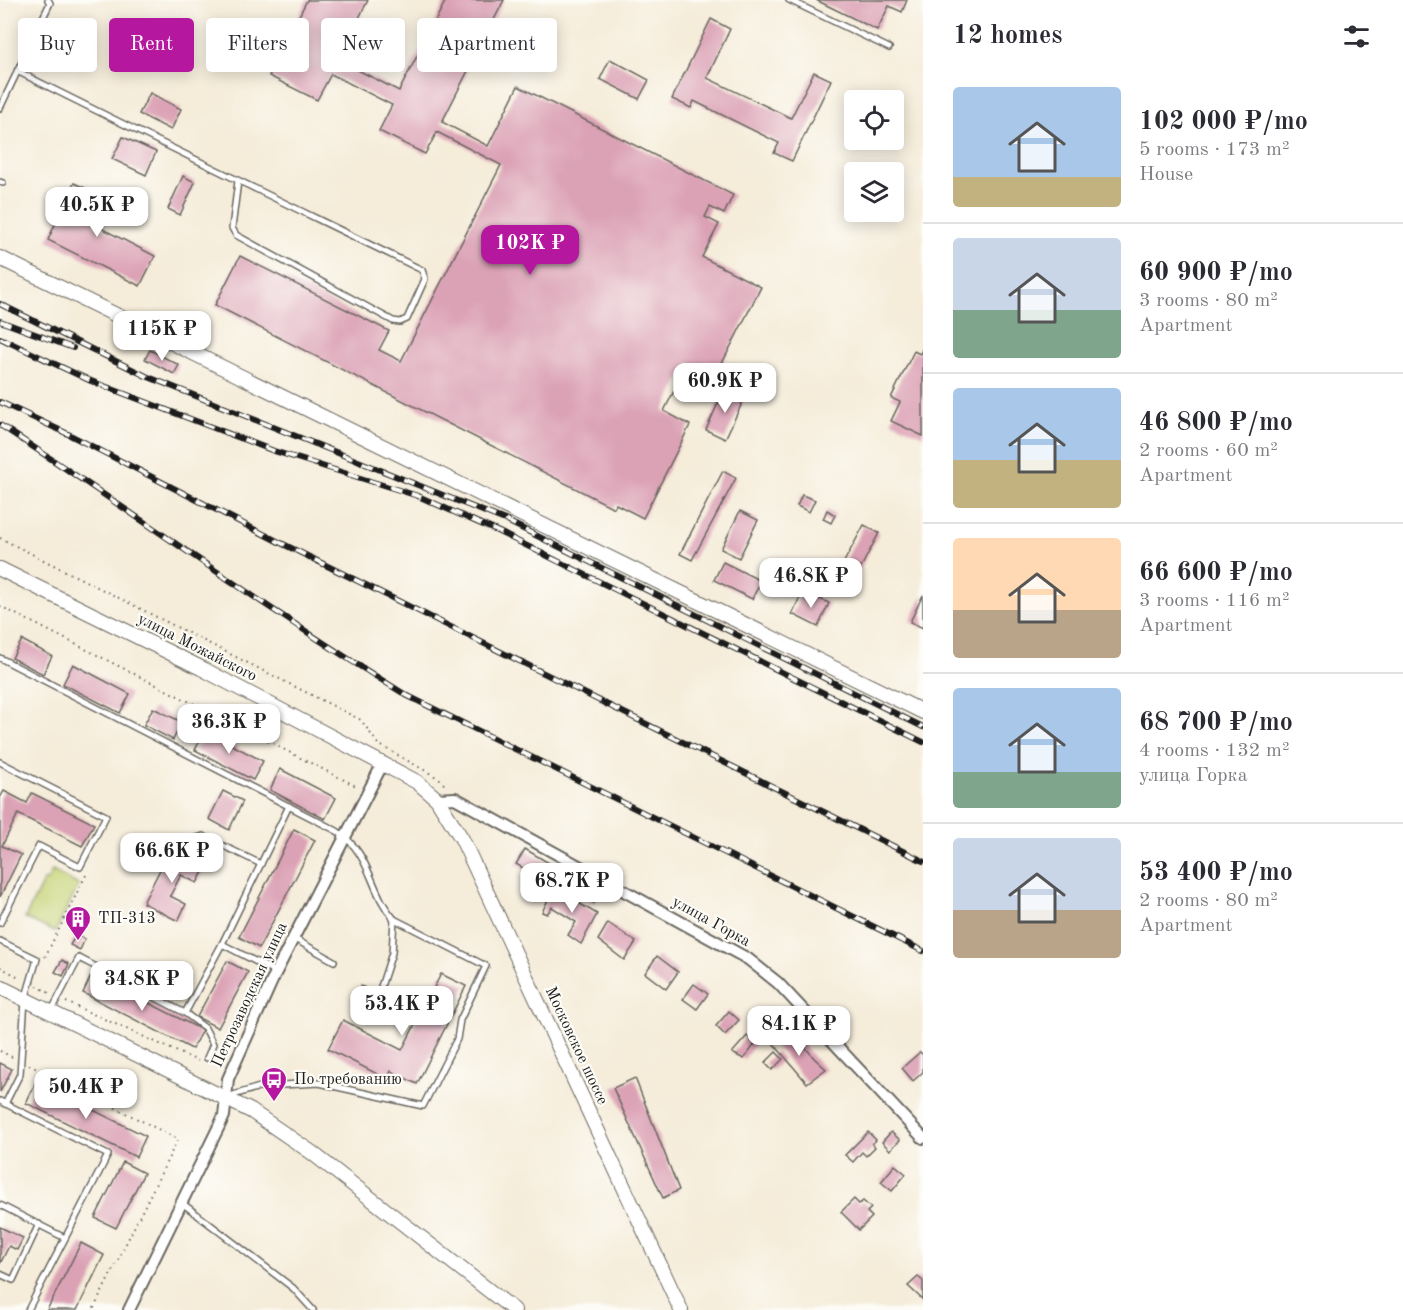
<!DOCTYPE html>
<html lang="en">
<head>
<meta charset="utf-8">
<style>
  :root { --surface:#fff; --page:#f7f7f7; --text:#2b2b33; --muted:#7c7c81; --line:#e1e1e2; --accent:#b5179e }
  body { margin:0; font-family:"Old Standard TT",serif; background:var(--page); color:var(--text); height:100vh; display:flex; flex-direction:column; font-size:22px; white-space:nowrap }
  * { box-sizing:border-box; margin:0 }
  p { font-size:20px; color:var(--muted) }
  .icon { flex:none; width:33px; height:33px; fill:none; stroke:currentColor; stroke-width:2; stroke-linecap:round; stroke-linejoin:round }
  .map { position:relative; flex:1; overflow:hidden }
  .panel { display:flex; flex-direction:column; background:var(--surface); width:480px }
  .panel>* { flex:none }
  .hud { position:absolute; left:18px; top:18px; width:570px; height:54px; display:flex; gap:12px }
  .controls { position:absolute; left:844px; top:90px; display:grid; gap:12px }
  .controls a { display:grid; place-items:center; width:60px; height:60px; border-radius:6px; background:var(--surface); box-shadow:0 3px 15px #0003; font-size:30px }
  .price { position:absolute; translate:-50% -51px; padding:0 14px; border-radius:12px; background:#fff; color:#222; font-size:20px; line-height:39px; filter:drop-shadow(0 2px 3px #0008) }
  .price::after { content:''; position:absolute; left:50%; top:36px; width:18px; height:14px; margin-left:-9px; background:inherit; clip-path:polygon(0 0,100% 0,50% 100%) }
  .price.current { background:var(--accent); color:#fff }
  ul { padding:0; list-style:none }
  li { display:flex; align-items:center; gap:18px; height:150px; padding:0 30px }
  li+li { border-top:2px solid var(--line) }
  li span { display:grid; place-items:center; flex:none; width:168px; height:120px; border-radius:6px; color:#555 }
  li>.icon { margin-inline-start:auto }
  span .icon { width:72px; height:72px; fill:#fffc; stroke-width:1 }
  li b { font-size:26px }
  h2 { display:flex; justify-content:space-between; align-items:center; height:72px; padding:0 30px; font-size:26px }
  .tag { padding:0 21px; border-radius:6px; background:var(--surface); box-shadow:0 3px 15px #0003; font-size:21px; line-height:54px }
  .tag.current { background:var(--accent); color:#fff }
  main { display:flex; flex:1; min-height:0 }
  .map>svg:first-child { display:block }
</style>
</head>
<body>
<main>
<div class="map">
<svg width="923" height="1310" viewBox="0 0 923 1310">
  <rect width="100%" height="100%" fill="#fdfcf7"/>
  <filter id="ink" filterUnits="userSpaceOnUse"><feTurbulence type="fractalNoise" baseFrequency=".0167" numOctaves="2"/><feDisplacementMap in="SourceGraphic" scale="12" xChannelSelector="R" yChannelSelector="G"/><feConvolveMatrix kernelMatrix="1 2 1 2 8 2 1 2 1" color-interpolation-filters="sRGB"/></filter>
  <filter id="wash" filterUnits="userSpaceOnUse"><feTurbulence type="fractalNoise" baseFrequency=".008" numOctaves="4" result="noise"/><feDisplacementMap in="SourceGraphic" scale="24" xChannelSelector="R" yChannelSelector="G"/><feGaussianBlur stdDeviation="1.35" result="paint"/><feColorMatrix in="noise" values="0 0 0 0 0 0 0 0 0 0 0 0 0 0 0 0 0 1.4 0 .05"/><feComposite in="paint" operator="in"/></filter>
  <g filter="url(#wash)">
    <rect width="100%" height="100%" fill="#f5ecd9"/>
    <path fill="#c5d375" stroke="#707848" stroke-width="1.5" d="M52,871L79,885L55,932L25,918L44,880L47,881Z"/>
    <g id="blocks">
      <g fill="#dba1b5">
        <path d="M307,0H368L338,60L399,91L446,0H504L442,122L488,146L518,86L733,195L724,214L710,207L705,217L719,224L702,257L761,287L715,377L688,363L664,411L690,425L643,518L616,504L614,508L215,305L240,256L389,331L379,350L401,361L501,165L437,132L425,154L379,131L392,105L331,74L317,100L269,76Z"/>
        <path d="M816,0H907L902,12L889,6L877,30Z"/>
        <path d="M711,19L730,29L707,78L791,118L814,72L831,80L792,161L774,153L779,143L694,101L691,108L672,99Z"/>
        <path d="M363,23L392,37L386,50L357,37Z"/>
        <path d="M517,24L533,32L515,67L500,59Z"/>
        <path d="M610,59L649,80L639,99L600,79Z"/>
        <path d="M150,93L181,109L171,130L139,114Z"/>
        <path d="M123,137L156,152L146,175L112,159Z"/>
        <path d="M183,176L195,182L180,215L168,209Z"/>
        <path d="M74,183L105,197L93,224L155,256L140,286L48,240Z"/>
        <path d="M923,347V436L891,421L900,402L891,398L914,351L920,354Z"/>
        <path d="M150,350L179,365L174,374L145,359Z"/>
        <path d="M724,390L744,399L725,439L706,430Z"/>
        <path d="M723,471L736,478L692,560L680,554Z"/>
        <path d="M802,495L815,500L809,512L797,506Z"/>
        <path d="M827,510L835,515L831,523L823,519Z"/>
        <path d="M740,511L758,520L739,558L721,549Z"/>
        <path d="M864,525L879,533L859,571L844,562Z"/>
        <path d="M723,562L761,581L752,599L714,580Z"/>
        <path d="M803,591L829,603L818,627L792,614Z"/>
        <path d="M923,595V628L910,622Z"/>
        <path d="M22,640L52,656L43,674L12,658Z"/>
        <path d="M73,664L130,694L120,713L63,684Z"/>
        <path d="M153,708L182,722L173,740L144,725Z"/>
        <path d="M205,731L263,761L253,780L195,750Z"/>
        <path d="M280,769L336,798L325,819L270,790Z"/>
        <path d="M4,791L27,803L32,793L94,824L82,846L18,814L2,846L21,855L0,897V798Z"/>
        <path d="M223,791L243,801L229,830L209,819Z"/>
        <path d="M294,829L315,840L259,948L239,937Z"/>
        <path d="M525,849L549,863L540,878L516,864Z"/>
        <path d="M170,850L205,868L197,883L181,875L170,896L186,904L178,921L143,903Z"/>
        <path d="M590,886L600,893L594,903L584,897Z"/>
        <path d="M554,888L597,914L581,944L568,935L576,922L552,907L547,914L542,912Z"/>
        <path d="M608,923L636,942L624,960L598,940Z"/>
        <path d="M76,935L85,939L80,950L70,945Z"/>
        <path d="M657,956L678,972L666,989L645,973Z"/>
        <path d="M62,960L69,964L63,976L55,972Z"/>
        <path d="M227,961L248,972L218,1028L197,1017Z"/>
        <path d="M92,974L202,1030L192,1049L83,993Z"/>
        <path d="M441,974L466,986L417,1084L391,1071L387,1079L328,1049L343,1020L402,1050Z"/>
        <path d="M694,984L708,994L697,1009L683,999Z"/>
        <path d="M361,986L369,990L362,1005L354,1001Z"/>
        <path d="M729,1011L739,1020L725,1035L716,1026Z"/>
        <path d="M793,1032L814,1058L826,1069L807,1083L773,1043Z"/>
        <path d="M747,1036L755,1044L744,1059L732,1053Z"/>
        <path d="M776,1052L783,1059L772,1070L765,1063Z"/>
        <path d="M920,1052L923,1055V1072L913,1081L902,1068Z"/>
        <path d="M0,1063L12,1069L0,1092Z"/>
        <path d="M635,1078L679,1190L663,1198L613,1088Z"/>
        <path d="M36,1082L146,1136L136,1157L26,1103Z"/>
        <path d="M868,1132L876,1140L872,1144L875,1147L866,1156L862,1152L853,1162L845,1155Z"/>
        <path d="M891,1132L900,1140L890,1150L882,1142Z"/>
        <path d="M123,1162L144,1173L116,1228L95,1218Z"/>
        <path d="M895,1165L906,1174L892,1191L881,1182Z"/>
        <path d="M854,1199L859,1204L863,1201L871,1208L867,1212L872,1217L859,1230L841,1212Z"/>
        <path d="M0,1227L23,1238L17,1250L9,1246L0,1264Z"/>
        <path d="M81,1243L104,1255L77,1310H47Z"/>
        <path d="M918,1277L923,1281V1300L908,1286Z"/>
      </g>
    </g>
  </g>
  <g filter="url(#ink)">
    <use href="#blocks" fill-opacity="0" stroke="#68655e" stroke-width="1.5"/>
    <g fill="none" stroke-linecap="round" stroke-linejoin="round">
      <defs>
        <g id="lane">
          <path d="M789,0L889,48"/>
          <path d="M17,71C152,139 287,204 422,270L425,279L407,319L400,322L393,321L236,235L232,228L238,181"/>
          <path d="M0,108L50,3L48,0"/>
          <path d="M0,182L3,183"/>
          <path d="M0,658L337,831C372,854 369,891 394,919L486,966L460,1020L457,1039L423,1106L319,1083L263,1086L227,1097"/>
          <path d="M0,762L106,816L80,867L39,846L0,923"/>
          <path d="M179,844L203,836L261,864"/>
          <path d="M293,938L334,961"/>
          <path d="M0,941L37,959L25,1000L20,1074L5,1104"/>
          <path d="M222,944L289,806"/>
          <path d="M52,1010L79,958L185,1013L222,944L276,972"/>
          <path d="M185,1013L205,1028L213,1044L207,1058"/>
          <path d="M370,1020L392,953L394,919"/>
          <path d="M0,1101L108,1155L28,1310"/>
          <path d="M182,1203L293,1288L313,1310"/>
          <path d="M0,1205L65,1238"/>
          <path d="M0,1274L13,1280L39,1224"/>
        </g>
        <g id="street">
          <path d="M437,799L455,798L748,959L778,983L923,1138"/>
          <path d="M129,1310L224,1116L228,1079L276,972L383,763"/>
        </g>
        <g id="secondary">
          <path d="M0,258L923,712"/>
          <path d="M0,569L201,668L417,782L437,799L462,839L681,1310"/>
          <path d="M0,987L251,1111L311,1152L514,1310"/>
        </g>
      </defs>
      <use href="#lane" stroke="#68655e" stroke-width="8"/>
      <use href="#street" stroke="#68655e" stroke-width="14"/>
      <use href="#secondary" stroke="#68655e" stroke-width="16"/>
      <g stroke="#68655e" stroke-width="2" stroke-dasharray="1.5 4.5" stroke-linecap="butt">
        <path d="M0,538L361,720L378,744L440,779L446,787"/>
        <path d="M0,606L358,787"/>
        <path d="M45,957L87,873"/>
        <path d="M269,957L285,928"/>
        <path d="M0,967L21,978"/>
        <path d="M37,986L51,994"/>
        <path d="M66,1002L198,1061"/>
        <path d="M222,1045L261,973"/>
        <path d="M0,1051L14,1058"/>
        <path d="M29,1065L178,1139L93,1310"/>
      </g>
      <use href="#lane" stroke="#fff" stroke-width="5"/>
      <use href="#street" stroke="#fff" stroke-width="10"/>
      <use href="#secondary" stroke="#fff" stroke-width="14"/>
      <defs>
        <g id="rail">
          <path d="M0,304L146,376L505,520L923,727"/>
          <path d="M0,321L73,348"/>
          <path d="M0,338L91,381L274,451L418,496L499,532L923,742"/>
          <path d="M0,402L68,434L279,542L923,861"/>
          <path d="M0,425C136,514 267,610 406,695L923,951"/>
        </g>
      </defs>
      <use href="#rail" stroke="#1c1c1c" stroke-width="6"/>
      <use href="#rail" stroke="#fdfcf7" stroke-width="4" stroke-dasharray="11" stroke-linecap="butt"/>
    </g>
  </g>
  <defs>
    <symbol id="building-pin" viewBox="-11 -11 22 30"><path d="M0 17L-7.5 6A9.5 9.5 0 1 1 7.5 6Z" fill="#b5179e" stroke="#fdfcf7"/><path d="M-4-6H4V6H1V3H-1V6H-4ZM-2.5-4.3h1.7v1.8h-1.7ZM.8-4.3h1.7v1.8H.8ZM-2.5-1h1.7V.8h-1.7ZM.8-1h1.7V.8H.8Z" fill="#fff"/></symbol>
    <symbol id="bus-pin" viewBox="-11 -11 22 30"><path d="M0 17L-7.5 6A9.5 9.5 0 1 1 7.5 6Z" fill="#b5179e" stroke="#fdfcf7"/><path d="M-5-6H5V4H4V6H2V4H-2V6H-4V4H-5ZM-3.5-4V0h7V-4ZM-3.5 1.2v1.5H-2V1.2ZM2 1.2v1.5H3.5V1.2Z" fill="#fff"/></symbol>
  </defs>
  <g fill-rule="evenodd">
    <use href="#building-pin" x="63" y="904" width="30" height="40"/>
    <use href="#bus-pin" x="259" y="1065" width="30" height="40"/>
  </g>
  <g text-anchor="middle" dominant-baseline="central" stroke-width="4.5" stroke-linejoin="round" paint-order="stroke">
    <g font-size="16" fill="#1c1c1c" stroke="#fdfcf7">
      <text transform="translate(197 648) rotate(27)">улица Можайского</text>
      <text transform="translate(711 922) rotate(29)">улица Горка</text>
      <text transform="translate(250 995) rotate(-65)">Петрозаводская улица</text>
      <text transform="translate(576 1046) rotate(65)">Московское шоссе</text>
    </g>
    <g font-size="16" fill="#1c1c1c" stroke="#fdfcf7" text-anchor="start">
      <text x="98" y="919">ТП-313</text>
      <text x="294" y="1080">По требованию</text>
    </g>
  </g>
</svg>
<div class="controls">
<a><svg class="icon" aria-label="locate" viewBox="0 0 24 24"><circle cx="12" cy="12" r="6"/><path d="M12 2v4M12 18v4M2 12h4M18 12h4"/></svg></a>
<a><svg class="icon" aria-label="layers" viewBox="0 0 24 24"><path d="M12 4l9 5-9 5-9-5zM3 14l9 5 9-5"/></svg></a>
</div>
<b class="price" style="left:97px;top:238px">40.5K ₽</b>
<b class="price current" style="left:530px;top:276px">102K ₽</b>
<b class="price" style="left:162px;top:362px">115K ₽</b>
<b class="price" style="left:725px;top:414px">60.9K ₽</b>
<b class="price" style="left:811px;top:609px">46.8K ₽</b>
<b class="price" style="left:229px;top:755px">36.3K ₽</b>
<b class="price" style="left:172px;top:884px">66.6K ₽</b>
<b class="price" style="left:572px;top:914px">68.7K ₽</b>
<b class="price" style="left:142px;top:1012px">34.8K ₽</b>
<b class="price" style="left:402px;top:1037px">53.4K ₽</b>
<b class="price" style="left:799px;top:1057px">84.1K ₽</b>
<b class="price" style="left:86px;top:1120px">50.4K ₽</b>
<div class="hud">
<a class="tag">Buy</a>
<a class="tag current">Rent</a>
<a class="tag">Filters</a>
<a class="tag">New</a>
<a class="tag">Apartment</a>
</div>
</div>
<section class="panel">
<h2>12 homes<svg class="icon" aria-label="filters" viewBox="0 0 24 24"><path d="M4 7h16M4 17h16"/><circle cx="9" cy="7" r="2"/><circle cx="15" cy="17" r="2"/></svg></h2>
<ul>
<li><span style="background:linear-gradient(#a9c7e8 75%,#c2b280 0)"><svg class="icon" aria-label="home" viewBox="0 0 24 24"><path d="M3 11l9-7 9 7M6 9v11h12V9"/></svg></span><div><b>102 000 ₽/mo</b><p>5 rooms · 173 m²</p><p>House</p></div></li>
<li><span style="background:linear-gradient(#c9d6e8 60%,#7fa58c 0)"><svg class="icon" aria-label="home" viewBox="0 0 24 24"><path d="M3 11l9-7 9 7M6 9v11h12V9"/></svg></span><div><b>60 900 ₽/mo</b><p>3 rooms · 80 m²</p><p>Apartment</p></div></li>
<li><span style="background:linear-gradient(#a9c7e8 60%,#c2b280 0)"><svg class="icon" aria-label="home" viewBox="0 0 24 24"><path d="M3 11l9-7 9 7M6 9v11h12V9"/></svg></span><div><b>46 800 ₽/mo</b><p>2 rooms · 60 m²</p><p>Apartment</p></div></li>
<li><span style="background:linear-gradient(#ffd9b3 60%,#b9a48a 0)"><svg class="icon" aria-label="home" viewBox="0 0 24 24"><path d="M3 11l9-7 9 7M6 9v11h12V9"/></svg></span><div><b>66 600 ₽/mo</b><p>3 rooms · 116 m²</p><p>Apartment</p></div></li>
<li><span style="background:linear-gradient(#a9c7e8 70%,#7fa58c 0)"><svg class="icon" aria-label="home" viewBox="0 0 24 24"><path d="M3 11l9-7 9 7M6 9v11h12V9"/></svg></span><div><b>68 700 ₽/mo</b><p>4 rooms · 132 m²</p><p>улица Горка</p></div></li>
<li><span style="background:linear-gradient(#c9d6e8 60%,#b9a48a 0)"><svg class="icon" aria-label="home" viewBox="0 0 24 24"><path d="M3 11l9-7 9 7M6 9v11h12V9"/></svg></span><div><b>53 400 ₽/mo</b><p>2 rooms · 80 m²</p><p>Apartment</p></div></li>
</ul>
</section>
</main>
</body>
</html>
